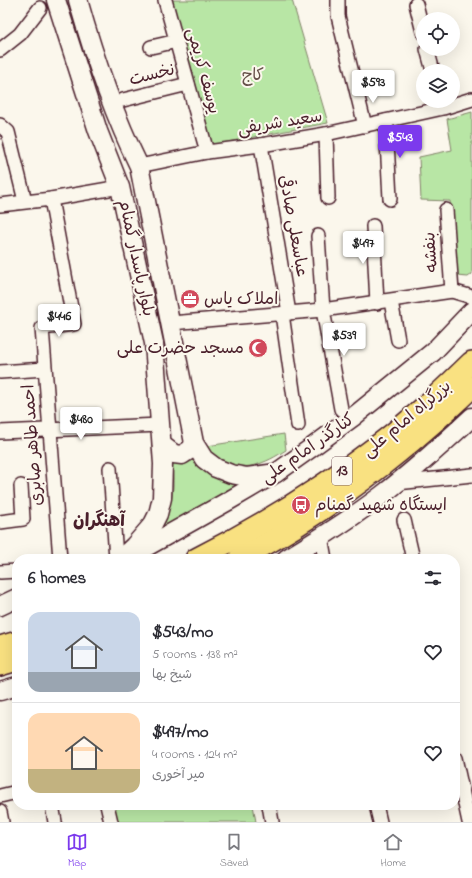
<!DOCTYPE html>
<html lang="en">
<head>
<meta charset="utf-8">
<style>
  :root { --surface:#fff; --page:#f7f7f7; --text:#2b2b33; --muted:#7c7c81; --line:#e1e1e2; --accent:#7c3aed }
  body { margin:0; font-family:"Indie Flower","Playpen Sans Arabic",sans-serif; background:var(--page); color:var(--text); height:100vh; display:flex; flex-direction:column; font-size:15px; white-space:nowrap }
  * { box-sizing:border-box; margin:0 }
  p { font-size:13px; color:var(--muted) }
  .icon { flex:none; width:22px; height:22px; fill:none; stroke:currentColor; stroke-width:2; stroke-linecap:round; stroke-linejoin:round }
  .map { position:relative; flex:1; overflow:hidden }
  .details { position:absolute; left:12px; top:554px; width:448px; height:256px; display:flex; flex-direction:column; background:var(--surface); border-radius:16px; box-shadow:0 4px 16px #0002 }
  .details>* { flex:none }
  .buttons { position:absolute; left:416px; top:12px; display:grid; gap:8px }
  .buttons a { display:grid; place-items:center; width:44px; height:44px; border-radius:50%; background:var(--surface); box-shadow:0 4px 16px #0002; font-size:20px }
  .price { position:absolute; translate:-50% -34px; padding:0 9px; border-radius:4px; background:#fff; color:#222; font-size:13px; line-height:26px; filter:drop-shadow(0 1px 2px #0008) }
  .price::after { content:''; position:absolute; left:50%; top:24px; width:12px; height:9px; margin-left:-6px; background:inherit; clip-path:polygon(0 0,100% 0,50% 100%) }
  .price.on { background:var(--accent); color:#fff }
  ul { padding:0; list-style:none }
  li { display:flex; align-items:center; gap:12px; height:100px; padding:0 16px }
  li+li { border-top:1px solid var(--line) }
  li span { display:grid; place-items:center; flex:none; width:112px; height:80px; border-radius:12px; color:#555 }
  li>.icon { margin-inline-start:auto }
  span .icon { width:48px; height:48px; fill:#fffc; stroke-width:1 }
  li b { font-size:17px }
  h2 { display:flex; justify-content:space-between; align-items:center; height:48px; padding:0 16px; font-size:17px }
  .dock { display:flex; justify-content:space-around; align-items:center; height:56px; border-top:1px solid var(--line); background:var(--surface); font-size:11px; color:var(--muted) }
  .dock a { display:grid; justify-items:center; gap:2px }
  .dock .on { color:var(--accent) }
  .map>svg:first-child { display:block }
</style>
</head>
<body>
<div class="map">
<svg width="472" height="822" viewBox="0 0 472 822">
  <rect width="100%" height="100%" fill="#fbf7ec"/>
  <filter id="ink" filterUnits="userSpaceOnUse"><feTurbulence type="fractalNoise" baseFrequency=".025" numOctaves="2"/><feDisplacementMap in="SourceGraphic" scale="8" xChannelSelector="R" yChannelSelector="G"/><feConvolveMatrix kernelMatrix="1 2 1 2 8 2 1 2 1" color-interpolation-filters="sRGB"/></filter>
  <g filter="url(#ink)">
    <g fill="#b8e6a5" stroke="#818268">
      <path d="M171,0H292L328,123L211,145Z"/>
      <path d="M472,112V274L468,277L456,276L450,201L421,200L419,157L452,150L447,119Z"/>
      <path d="M284,434L286,450C266,463 242,475 219,459C213,455 210,453 207,446Z"/>
      <path d="M196,455L247,482L158,530C162,521 167,513 170,504C175,489 173,472 171,457L184,463L192,461Z"/>
      <path d="M114,805H253L256,822H118Z"/>
    </g>
    <g fill="none" stroke-linecap="round" stroke-linejoin="round">
      <defs>
        <g id="minor">
          <path d="M165,0L207,152"/>
          <path d="M338,0V16L365,126"/>
          <path d="M416,4L423,32"/>
          <path d="M151,47L177,41"/>
          <path d="M427,49L433,71"/>
          <path d="M0,50L20,34L40,8"/>
          <path d="M123,100L188,84"/>
          <path d="M386,121L390,199"/>
          <path d="M0,125L8,132L25,201"/>
          <path d="M326,134L328,198"/>
          <path d="M261,145L289,313"/>
          <path d="M139,166L207,152L261,145L326,134L443,108L472,99"/>
          <path d="M51,199L74,324L42,328L60,559"/>
          <path d="M0,205L51,199L120,187"/>
          <path d="M446,210L452,291"/>
          <path d="M373,226L377,303"/>
          <path d="M318,236L323,310L341,409"/>
          <path d="M391,301L398,340"/>
          <path d="M282,314L298,425"/>
          <path d="M171,323L323,310L452,291L472,297"/>
          <path d="M0,372L45,369"/>
          <path d="M0,432L160,425"/>
          <path d="M110,468L116,559"/>
          <path d="M397,483L472,475"/>
          <path d="M404,520L413,559"/>
          <path d="M0,522L23,519L21,486"/>
          <path d="M321,537L325,559"/>
          <path d="M0,572L17,571"/>
          <path d="M455,758L469,822"/>
          <path d="M0,796L17,792"/>
          <path d="M52,805L55,822"/>
          <path d="M107,805L111,822"/>
          <path d="M269,805L272,822"/>
          <path d="M376,805L380,822"/>
          <path d="M0,812L2,822"/>
        </g>
        <g id="secondary">
          <path d="M56,0L98,131L120,187L154,343L163,464L162,498L158,514L153,524L134,546L120,559"/>
          <path d="M78,0C94,57 113,113 139,166L194,443L204,459L216,468L231,474L247,477L276,473"/>
          <path d="M162,445L174,454L182,455L191,449L194,443"/>
          <path d="M132,555L230,500L276,473L311,448L353,417L433,352L472,311"/>
          <path d="M286,559C319,539 352,518 382,495C413,471 443,444 472,417"/>
          <path d="M0,606L17,598"/>
          <path d="M0,691L17,686"/>
        </g>
        <g id="trunk">
          <path d="M196,559C261,526 324,487 381,443C413,419 443,390 472,362"/>
          <path d="M239,559C324,514 403,453 472,387"/>
          <path d="M0,647L17,642"/>
          <path d="M0,665L17,660"/>
        </g>
      </defs>
      <use href="#minor" stroke="#4a1f2b" stroke-width="16"/>
      <use href="#secondary" stroke="#4a1f2b" stroke-width="21"/>
      <use href="#trunk" stroke="#4a1f2b" stroke-width="24"/>
      <use href="#minor" stroke="#fbf7ec" stroke-width="13"/>
      <use href="#secondary" stroke="#fbf7ec" stroke-width="18"/>
      <use href="#trunk" stroke="#f9e181" stroke-width="21"/>
    </g>
  </g>
  <defs>
    <symbol id="office-disc" viewBox="-11 -11 22 22"><circle r="9.5" fill="#d1495b" stroke="#fbf7ec"/><path d="M-6-3h4V-5.5h4V-3h4V5H-6ZM-1-4.5V-3h2v-1.5ZM-6 0V1H6V0Z" fill="#fff"/></symbol>
    <symbol id="mosque-disc" viewBox="-11 -11 22 22"><circle r="9.5" fill="#d1495b" stroke="#fbf7ec"/><path d="M3.5-4.9A6 6 0 1 0 3.5 4.9A5 5 0 1 1 3.5-4.9Z" fill="#fff"/></symbol>
    <symbol id="bus-disc" viewBox="-11 -11 22 22"><circle r="9.5" fill="#d1495b" stroke="#fbf7ec"/><path d="M-5-6H5V4H4V6H2V4H-2V6H-4V4H-5ZM-3.5-4V0h7V-4ZM-3.5 1.2v1.5H-2V1.2ZM2 1.2v1.5H3.5V1.2Z" fill="#fff"/></symbol>
  </defs>
  <g fill-rule="evenodd">
    <use href="#office-disc" x="179" y="288" width="22" height="22"/>
    <use href="#mosque-disc" x="247" y="337" width="22" height="22"/>
    <use href="#bus-disc" x="290" y="494" width="22" height="22"/>
  </g>
  <g text-anchor="middle" dominant-baseline="central" stroke-width="4" stroke-linejoin="round" paint-order="stroke">
    <rect fill="#fbf7ec" stroke="#7f6065" stroke-width="1" x="332" y="457" width="20" height="28" rx="3"/>
    <g font-size="16" font-weight="bold" fill="#4a1f2b">
      <text x="342" y="471">13</text>
    </g>
    <g font-size="17" fill="#4a1f2b" stroke="#fbf7ec">
      <text transform="translate(203 71) rotate(75)">یوسف کریمی</text>
      <text transform="translate(152 75) rotate(-14)">نخست</text>
      <text transform="translate(280 123) rotate(-9)">سعید شریفی</text>
      <text transform="translate(293 226) rotate(80)">عباسعلی صادقی</text>
      <text transform="translate(431 252) rotate(-94)">بنفشه</text>
      <text transform="translate(136 258) rotate(78)">بلوار پاسدار گمنام</text>
      <text transform="translate(407 419) rotate(-40)">بزرگراه امام علی</text>
      <text transform="translate(33 445) rotate(-94)">احمد طاهر صابری</text>
      <text transform="translate(308 449) rotate(-35)">کنارگذر امام علی</text>
    </g>
    <g font-size="17" fill="#66514a" stroke="#fbf7ec">
      <text x="253" y="75">کاج</text>
    </g>
    <g font-size="17" fill="#4a1f2b" stroke="#fbf7ec" text-anchor="start">
      <text x="204" y="299">املاک یاس</text>
      <text x="244" y="348" text-anchor="end">مسجد حضرت علی</text>
      <text x="315" y="505">ایستگاه شهید گمنام</text>
    </g>
    <g font-size="18" font-weight="bold" fill="#4a1f2b" stroke="#fbf7ec">
      <text x="99" y="522">آهنگران</text>
    </g>
  </g>
</svg>
<div class="buttons">
<a><svg class="icon" aria-label="locate" viewBox="0 0 24 24"><circle cx="12" cy="12" r="6"/><path d="M12 2v4M12 18v4M2 12h4M18 12h4"/></svg></a>
<a><svg class="icon" aria-label="layers" viewBox="0 0 24 24"><path d="M12 4l9 5-9 5-9-5zM3 14l9 5 9-5"/></svg></a>
</div>
<b class="price" style="left:373px;top:104px">$593</b>
<b class="price on" style="left:400px;top:159px">$543</b>
<b class="price" style="left:363px;top:265px">$497</b>
<b class="price" style="left:59px;top:338px">$446</b>
<b class="price" style="left:344px;top:357px">$539</b>
<b class="price" style="left:81px;top:441px">$480</b>
<section class="details">
<h2>6 homes<svg class="icon" aria-label="filters" viewBox="0 0 24 24"><path d="M4 7h16M4 17h16"/><circle cx="9" cy="7" r="2"/><circle cx="15" cy="17" r="2"/></svg></h2>
<ul>
<li><span style="background:linear-gradient(#c9d6e8 75%,#9aa5b1 0)"><svg class="icon" aria-label="home" viewBox="0 0 24 24"><path d="M3 11l9-7 9 7M6 9v11h12V9"/></svg></span><div><b>$543/mo</b><p>5 rooms · 138 m²</p><p>شیخ بها</p></div><svg class="icon" aria-label="heart" viewBox="0 0 24 24"><path d="M12 20l-8-8c-3-5 5-10 8-4 3-6 11-1 8 4z"/></svg></li>
<li><span style="background:linear-gradient(#ffd9b3 70%,#c2b280 0)"><svg class="icon" aria-label="home" viewBox="0 0 24 24"><path d="M3 11l9-7 9 7M6 9v11h12V9"/></svg></span><div><b>$497/mo</b><p>4 rooms · 124 m²</p><p>میر آخوری</p></div><svg class="icon" aria-label="heart" viewBox="0 0 24 24"><path d="M12 20l-8-8c-3-5 5-10 8-4 3-6 11-1 8 4z"/></svg></li>
</ul>
</section>
</div>
<nav class="dock">
<a class="on"><svg class="icon" aria-label="map" viewBox="0 0 24 24"><path d="M3 6l6-2 6 2 6-2v14l-6 2-6-2-6 2zM9 4v14M15 6v14"/></svg>Map</a>
<a><svg class="icon" aria-label="saved" viewBox="0 0 24 24"><path d="M7 4h10v16l-5-4-5 4z"/></svg>Saved</a>
<a><svg class="icon" aria-label="home" viewBox="0 0 24 24"><path d="M3 11l9-7 9 7M6 9v11h12V9"/></svg>Home</a>
</nav>
</body>
</html>
